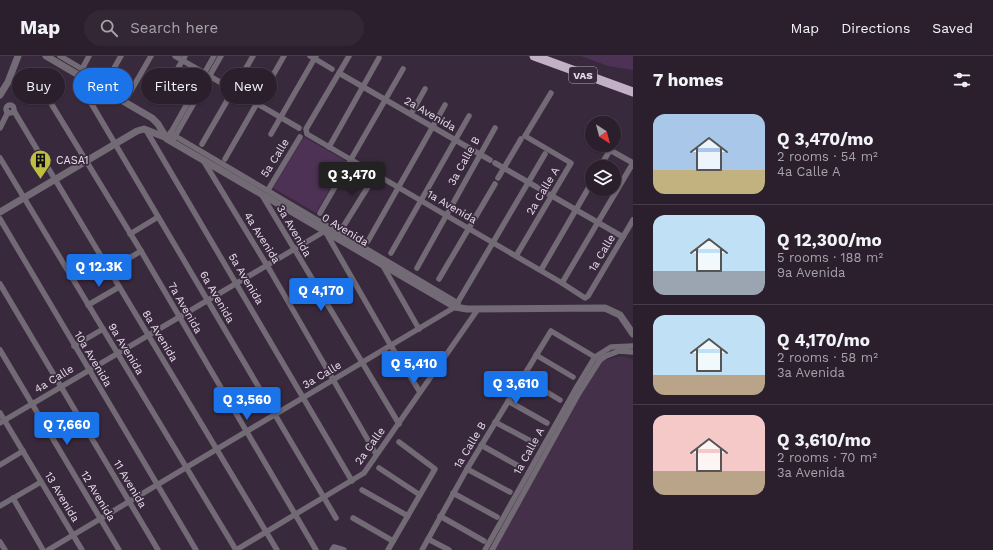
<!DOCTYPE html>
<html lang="en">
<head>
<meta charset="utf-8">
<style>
  :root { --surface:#2b1f2e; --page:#332736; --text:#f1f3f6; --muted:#a6a2aa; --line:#473d4a; --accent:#1a73e8 }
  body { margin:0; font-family:"Work Sans",sans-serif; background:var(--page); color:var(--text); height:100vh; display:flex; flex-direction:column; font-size:15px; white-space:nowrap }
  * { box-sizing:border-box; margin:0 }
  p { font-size:13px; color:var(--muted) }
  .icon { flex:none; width:22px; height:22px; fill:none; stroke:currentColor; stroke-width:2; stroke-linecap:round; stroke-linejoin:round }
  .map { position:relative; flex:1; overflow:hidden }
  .details { display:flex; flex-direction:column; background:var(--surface); width:360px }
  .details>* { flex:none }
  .hud { position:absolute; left:12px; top:12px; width:380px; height:36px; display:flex; gap:8px }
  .needle { width:26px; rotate:144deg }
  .controls { position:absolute; left:585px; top:60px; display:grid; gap:8px }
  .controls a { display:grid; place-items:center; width:36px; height:36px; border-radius:50%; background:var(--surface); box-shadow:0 1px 3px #0004,0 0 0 1px var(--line); font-size:20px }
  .price { position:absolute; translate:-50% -34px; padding:0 9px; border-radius:4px; background:var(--accent); color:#fff; font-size:13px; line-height:26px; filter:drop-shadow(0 1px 2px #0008) }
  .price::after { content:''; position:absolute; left:50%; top:24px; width:12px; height:9px; margin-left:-6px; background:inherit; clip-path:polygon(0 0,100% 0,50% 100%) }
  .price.current { background:#222; color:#fff }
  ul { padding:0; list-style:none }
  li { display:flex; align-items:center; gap:12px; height:100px; padding:0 20px }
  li+li { border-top:1px solid var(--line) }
  li span { display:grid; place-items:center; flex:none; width:112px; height:80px; border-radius:12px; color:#555 }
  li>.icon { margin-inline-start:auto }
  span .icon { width:48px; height:48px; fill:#fffc; stroke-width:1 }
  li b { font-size:17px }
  h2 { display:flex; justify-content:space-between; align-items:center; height:48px; padding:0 20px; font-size:17px }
  .chip { padding:0 14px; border-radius:18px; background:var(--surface); box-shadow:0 1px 3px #0004,0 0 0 1px var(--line); font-size:14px; line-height:36px }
  .chip.current { background:var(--accent); color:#fff }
  header { display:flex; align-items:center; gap:24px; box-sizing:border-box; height:56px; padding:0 20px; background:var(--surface); border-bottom:1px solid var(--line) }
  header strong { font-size:19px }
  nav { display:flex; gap:22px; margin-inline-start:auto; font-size:14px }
  .search { width:280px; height:36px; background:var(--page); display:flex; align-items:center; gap:10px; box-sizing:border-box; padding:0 14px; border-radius:22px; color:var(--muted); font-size:15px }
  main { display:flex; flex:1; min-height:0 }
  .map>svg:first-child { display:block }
</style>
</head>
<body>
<header>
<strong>Map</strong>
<div class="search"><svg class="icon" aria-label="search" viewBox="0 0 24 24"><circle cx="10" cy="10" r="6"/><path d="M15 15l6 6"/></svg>Search here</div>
<nav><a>Map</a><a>Directions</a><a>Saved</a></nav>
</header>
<main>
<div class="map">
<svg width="633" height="494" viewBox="0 0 633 494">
  <rect width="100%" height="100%" fill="#39293d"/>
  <path fill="#443049" d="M596,298L606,304L622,300L633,303V494H489Z"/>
  <g fill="#4e3256">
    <path d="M581,0H633V14L608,10Z"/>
    <path d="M304,81L346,105L316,157L273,132Z"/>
  </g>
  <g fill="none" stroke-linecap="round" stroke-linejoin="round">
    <g stroke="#726a75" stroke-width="5.5">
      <path d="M60,0L128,40L151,0"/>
      <path d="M175,0L299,72"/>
      <path d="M310,0L332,13"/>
      <path d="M349,0L306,73L307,78L562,227L585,242L588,240L633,164"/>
      <path d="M82,13L89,0"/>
      <path d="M339,17L490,104"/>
      <path d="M35,21L141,195L316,494"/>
      <path d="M105,28L121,0"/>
      <path d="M81,30L336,462"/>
      <path d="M164,36L185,0"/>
      <circle cx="10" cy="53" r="4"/>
      <path d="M14,55L277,494"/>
      <path d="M411,58L425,33"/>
      <path d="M0,72L8,56"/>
      <path d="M146,74L352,425"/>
      <path d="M170,77L458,247"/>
      <path d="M271,78L316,0"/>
      <path d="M169,80L214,0"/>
      <path d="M174,82L221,0"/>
      <path d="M202,88L253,0"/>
      <path d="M329,91L379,2"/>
      <path d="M0,102L236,494"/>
      <path d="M225,103L284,0"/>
      <path d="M203,104L271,216L376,398"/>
      <path d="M495,107L623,181"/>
      <path d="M600,111L610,94L633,107"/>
      <path d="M498,122L521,83"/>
      <path d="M268,134L300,81"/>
      <path d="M262,139L399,368"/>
      <path d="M320,157L403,13"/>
      <path d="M0,163L196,494"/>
      <path d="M343,171L376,118"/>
      <path d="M130,178L158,161"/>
      <path d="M368,185L445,49"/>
      <path d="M391,197L469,60"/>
      <path d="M516,200L571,107L525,80L551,37"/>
      <path d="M383,210L419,273"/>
      <path d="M417,212L495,72"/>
      <path d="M110,214L141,195"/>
      <path d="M541,214L592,126"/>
      <path d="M439,223L495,128"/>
      <path d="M562,227L633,107"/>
      <path d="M0,228L158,494"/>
      <path d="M88,249L119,231"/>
      <path d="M74,290L103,273"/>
      <path d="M0,294L119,494"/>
      <path d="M536,299L573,321"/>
      <path d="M409,318L434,302"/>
      <path d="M522,321L560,344"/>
      <path d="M508,345L547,367"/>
      <path d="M0,357L82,494"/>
      <path d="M495,366L536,388"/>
      <path d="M0,367L325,175L391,290L420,336"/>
      <path d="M481,389L522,412"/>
      <path d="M0,409L23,395"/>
      <path d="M379,412L420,439"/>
      <path d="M467,413L510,436"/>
      <path d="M362,434L408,460"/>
      <path d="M453,437L497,461"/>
      <path d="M13,442L43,494"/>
      <path d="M0,450L41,426"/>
      <path d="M440,460L484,485"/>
      <path d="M353,462L393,485"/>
      <path d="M428,483L449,494"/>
      <path d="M0,486L5,494"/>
      <path d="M48,494L455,251L545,98"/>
      <path d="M236,494L364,417L478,253"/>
      <path d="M332,494L334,491L344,494"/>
      <path d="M388,494L435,413L399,386"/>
      <path d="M422,494L467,413L551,275L600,304"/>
      <path d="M485,494L575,334L595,301L611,291L633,290"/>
      <path d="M492,494L579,337L600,304L606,300L619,295L633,296"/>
    </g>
    <g stroke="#726a75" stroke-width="7">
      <path d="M46,0L152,62L158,68L167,83L455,251L467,253L605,252L620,259L633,278"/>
      <path d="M0,39L8,26L18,0"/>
      <path d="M0,156L137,75L144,73L167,82"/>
    </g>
    <path stroke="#c2b0c6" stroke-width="9" d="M534,0L633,36"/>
  </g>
  <defs>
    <symbol id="building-pin" viewBox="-11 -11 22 30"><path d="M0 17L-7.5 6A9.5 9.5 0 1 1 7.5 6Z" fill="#bfbe41" stroke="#39293d"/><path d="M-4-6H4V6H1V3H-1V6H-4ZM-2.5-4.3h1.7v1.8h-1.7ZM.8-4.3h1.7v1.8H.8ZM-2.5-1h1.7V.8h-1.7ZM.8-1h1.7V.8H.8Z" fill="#111"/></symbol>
  </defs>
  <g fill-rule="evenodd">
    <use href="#building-pin" x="28" y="92" width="25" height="34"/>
  </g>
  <g text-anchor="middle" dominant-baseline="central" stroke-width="3.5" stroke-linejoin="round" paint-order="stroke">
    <rect fill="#39293d" stroke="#b4a8b7" stroke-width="1" x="569" y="11" width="28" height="16" rx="3"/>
    <g font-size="10" font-weight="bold" fill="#e8deeb">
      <text x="583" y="19">VAS</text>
    </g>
    <g font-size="11" fill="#e8deeb" stroke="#39293d">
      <text transform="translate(430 58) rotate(30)">2a Avenida</text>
      <text transform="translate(275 102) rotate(-58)">5a Calle</text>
      <text transform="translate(464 105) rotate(-61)">3a Calle B</text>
      <text transform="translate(543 135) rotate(-59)">2a Calle A</text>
      <text transform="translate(452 151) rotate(30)">1a Avenida</text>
      <text transform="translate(345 174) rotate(31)">0 Avenida</text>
      <text transform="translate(294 175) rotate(60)">3a Avenida</text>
      <text transform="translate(262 182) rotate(58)">4a Avenida</text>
      <text transform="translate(602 197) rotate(-59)">1a Calle</text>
      <text transform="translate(246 223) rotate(59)">5a Avenida</text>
      <text transform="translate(217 241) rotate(60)">6a Avenida</text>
      <text transform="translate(185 252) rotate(60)">7a Avenida</text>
      <text transform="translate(160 280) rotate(59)">8a Avenida</text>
      <text transform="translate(126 293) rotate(59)">9a Avenida</text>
      <text transform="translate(93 303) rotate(59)">10a Avenida</text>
      <text transform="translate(322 319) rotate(-31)">3a Calle</text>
      <text transform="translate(54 323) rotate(-31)">4a Calle</text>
      <text transform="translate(470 389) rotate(-59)">1a Calle B</text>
      <text transform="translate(370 390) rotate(-54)">2a Calle</text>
      <text transform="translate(529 395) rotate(-61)">1a Calle A</text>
      <text transform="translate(130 428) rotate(59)">11 Avenida</text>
      <text transform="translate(98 440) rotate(59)">12 Avenida</text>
      <text transform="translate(62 441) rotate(59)">13 Avenida</text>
    </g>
    <g font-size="11" fill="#e8deeb" stroke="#39293d" text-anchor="start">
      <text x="56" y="104">CASA1</text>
    </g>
  </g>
</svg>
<div class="controls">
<a><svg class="needle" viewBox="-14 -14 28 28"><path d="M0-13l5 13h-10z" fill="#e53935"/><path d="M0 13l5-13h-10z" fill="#a6a2aa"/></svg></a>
<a><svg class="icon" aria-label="layers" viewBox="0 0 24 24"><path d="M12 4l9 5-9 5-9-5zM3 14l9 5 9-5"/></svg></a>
</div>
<b class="price current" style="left:352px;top:140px">Q 3,470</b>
<b class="price" style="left:99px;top:232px">Q 12.3K</b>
<b class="price" style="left:321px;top:256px">Q 4,170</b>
<b class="price" style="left:414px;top:329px">Q 5,410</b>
<b class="price" style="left:516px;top:349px">Q 3,610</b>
<b class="price" style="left:247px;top:365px">Q 3,560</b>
<b class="price" style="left:67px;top:390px">Q 7,660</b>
<div class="hud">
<a class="chip">Buy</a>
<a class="chip current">Rent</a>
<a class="chip">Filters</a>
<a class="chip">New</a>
</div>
</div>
<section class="details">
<h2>7 homes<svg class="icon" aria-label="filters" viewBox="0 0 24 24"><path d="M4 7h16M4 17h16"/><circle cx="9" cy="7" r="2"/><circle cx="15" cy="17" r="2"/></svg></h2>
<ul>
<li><span style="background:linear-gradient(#a9c7e8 70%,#c2b280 0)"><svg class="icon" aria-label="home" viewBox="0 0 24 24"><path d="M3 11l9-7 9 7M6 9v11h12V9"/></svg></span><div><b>Q 3,470/mo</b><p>2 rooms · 54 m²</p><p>4a Calle A</p></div></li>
<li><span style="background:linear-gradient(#bfe0f5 70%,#9aa5b1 0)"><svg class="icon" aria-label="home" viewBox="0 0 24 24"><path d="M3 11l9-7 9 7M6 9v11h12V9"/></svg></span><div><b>Q 12,300/mo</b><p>5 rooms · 188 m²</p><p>9a Avenida</p></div></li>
<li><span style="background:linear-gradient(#bfe0f5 75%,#b9a48a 0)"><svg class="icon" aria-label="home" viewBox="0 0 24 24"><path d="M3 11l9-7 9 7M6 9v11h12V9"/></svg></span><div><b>Q 4,170/mo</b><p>2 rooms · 58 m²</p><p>3a Avenida</p></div></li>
<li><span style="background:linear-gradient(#f6c9c9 70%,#b9a48a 0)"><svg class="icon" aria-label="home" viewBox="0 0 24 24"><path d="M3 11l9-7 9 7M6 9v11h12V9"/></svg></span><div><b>Q 3,610/mo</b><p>2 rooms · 70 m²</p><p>3a Avenida</p></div></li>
</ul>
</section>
</main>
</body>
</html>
